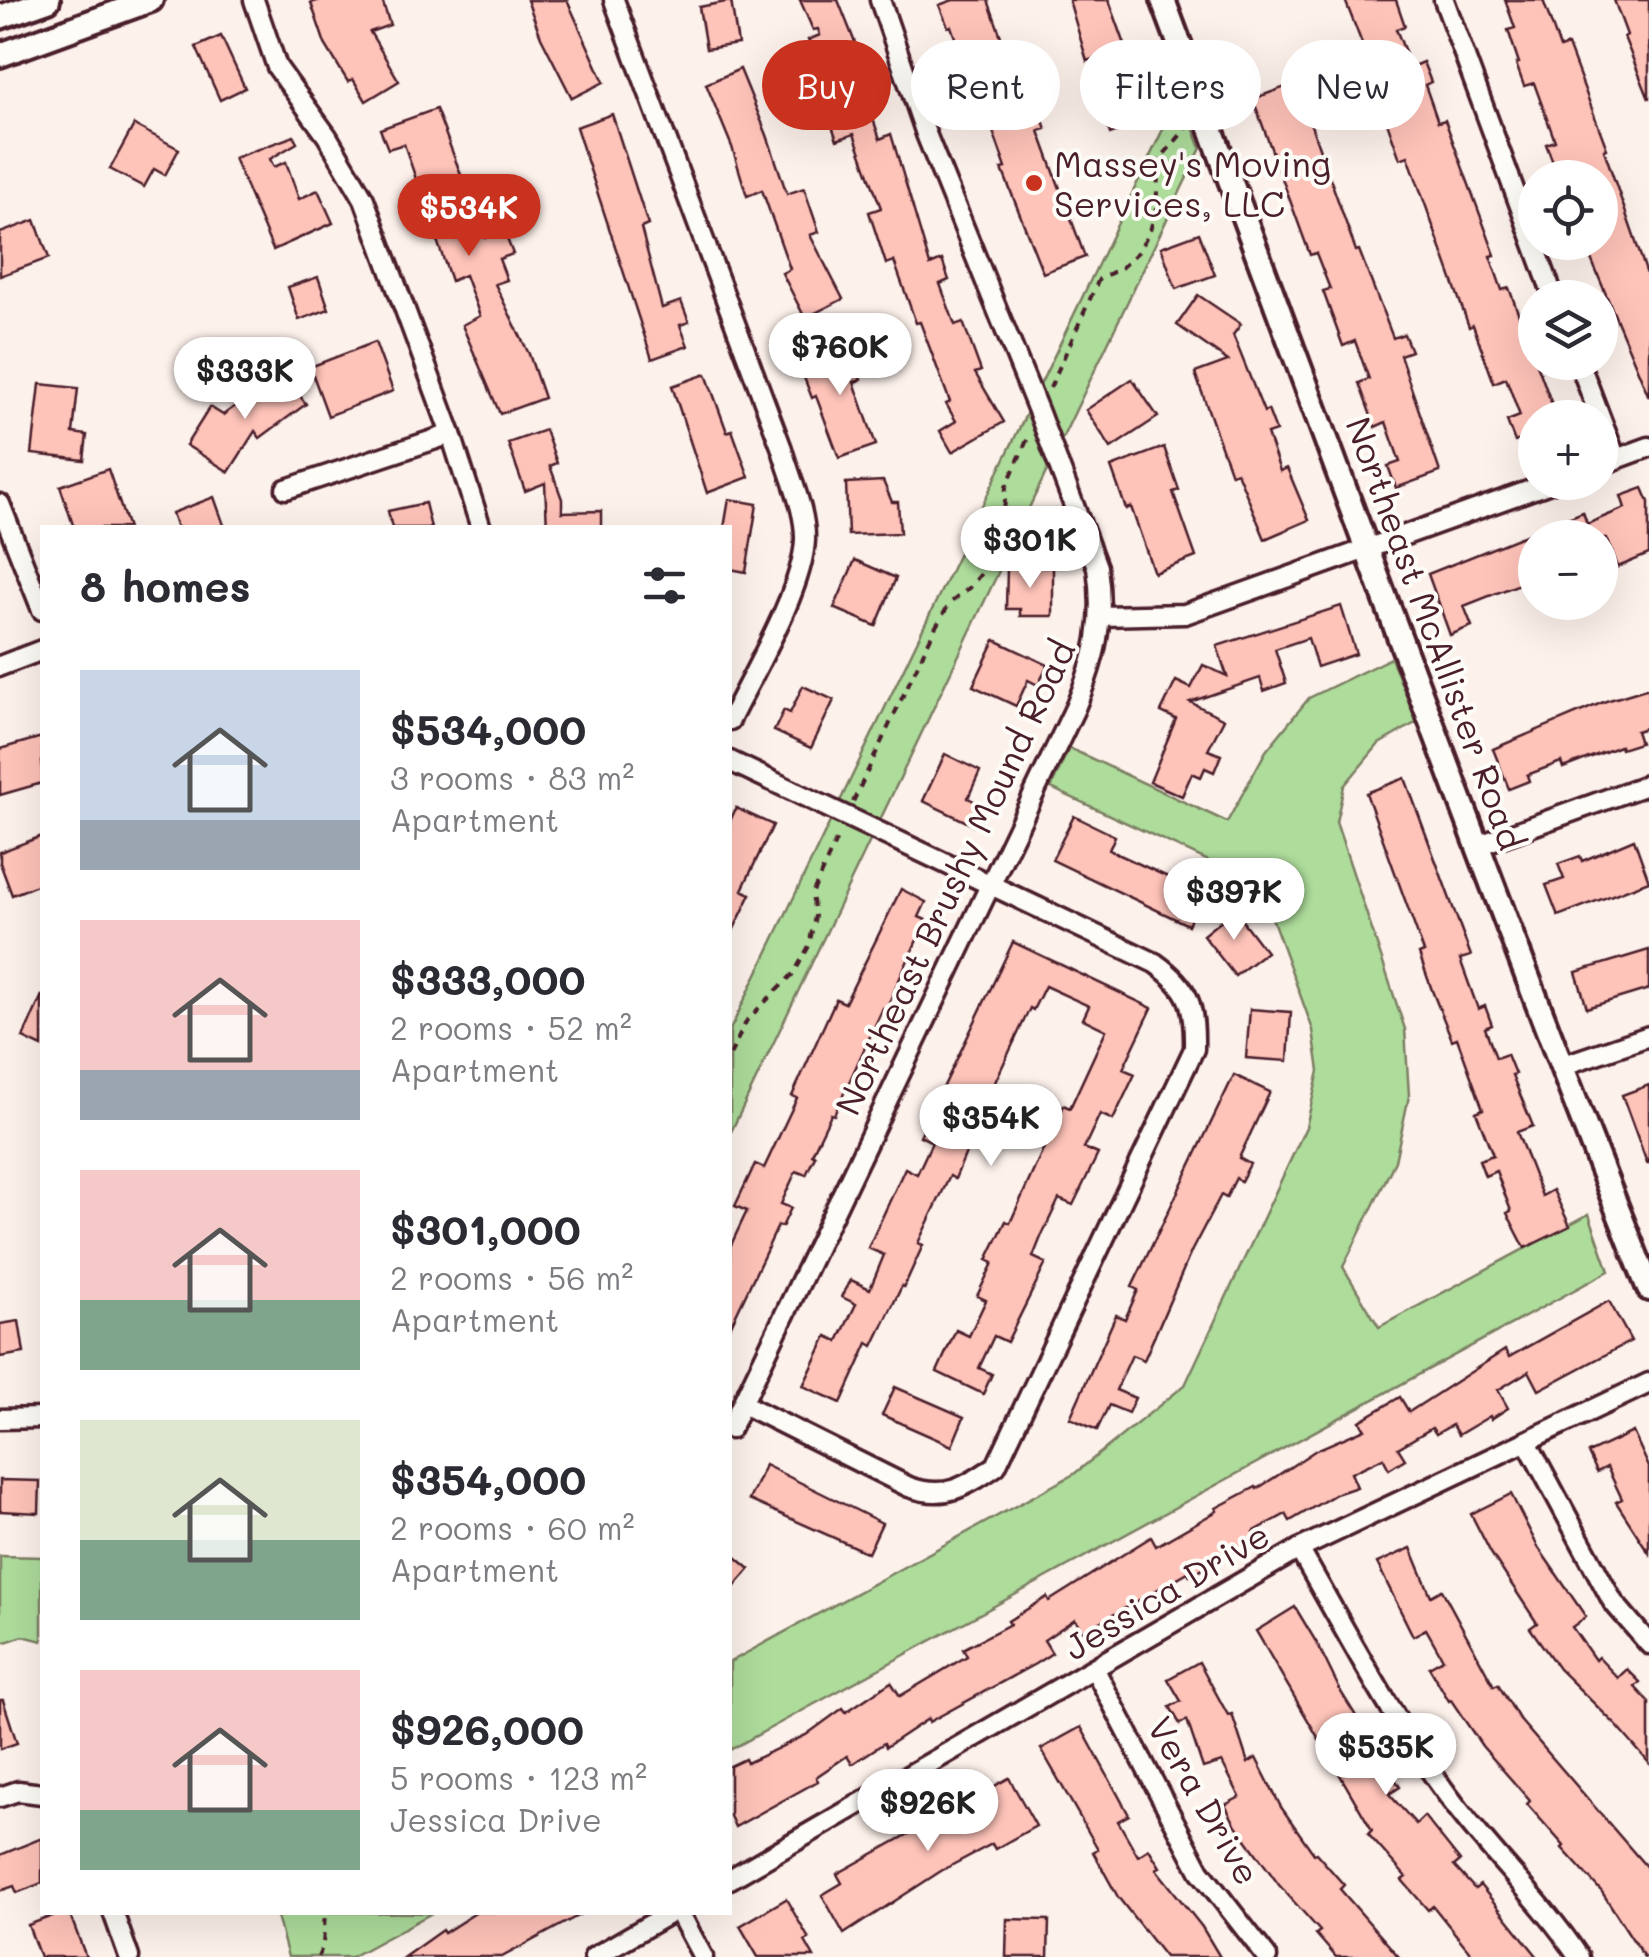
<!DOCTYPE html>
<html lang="en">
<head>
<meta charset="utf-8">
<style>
  :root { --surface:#fff; --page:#f2f2f3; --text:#2b2b33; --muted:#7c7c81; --accent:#c8321e }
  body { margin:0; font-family:Mali,sans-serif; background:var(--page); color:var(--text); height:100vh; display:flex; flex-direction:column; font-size:38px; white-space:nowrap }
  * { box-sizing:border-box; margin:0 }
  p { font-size:32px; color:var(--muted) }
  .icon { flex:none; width:55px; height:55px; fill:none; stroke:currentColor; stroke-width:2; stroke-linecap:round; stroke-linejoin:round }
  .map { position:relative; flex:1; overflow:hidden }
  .side { position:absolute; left:40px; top:525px; width:692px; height:1390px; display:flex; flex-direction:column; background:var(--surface); border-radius:0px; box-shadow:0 10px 40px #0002 }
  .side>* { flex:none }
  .top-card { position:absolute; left:762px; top:40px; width:735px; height:90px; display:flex; gap:20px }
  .tools { position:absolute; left:1518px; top:160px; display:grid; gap:20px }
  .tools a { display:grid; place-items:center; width:100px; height:100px; border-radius:50%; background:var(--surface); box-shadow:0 10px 40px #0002; font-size:50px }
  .price { position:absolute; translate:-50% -85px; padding:0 22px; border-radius:35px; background:#fff; color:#222; font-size:32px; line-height:65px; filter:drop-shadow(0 2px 5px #0008) }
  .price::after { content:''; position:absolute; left:50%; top:60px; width:30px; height:22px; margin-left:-15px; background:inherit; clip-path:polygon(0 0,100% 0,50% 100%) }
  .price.current { background:var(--accent); color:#fff }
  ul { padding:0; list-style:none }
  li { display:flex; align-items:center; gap:30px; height:250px; padding:0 40px }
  li span { display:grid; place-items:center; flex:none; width:280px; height:200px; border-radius:0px; color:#555 }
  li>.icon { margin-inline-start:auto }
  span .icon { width:120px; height:120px; fill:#fffc; stroke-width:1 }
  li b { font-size:42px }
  h2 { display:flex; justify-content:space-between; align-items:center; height:120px; padding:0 40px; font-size:42px }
  .pill { padding:0 35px; border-radius:45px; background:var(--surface); box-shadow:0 10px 40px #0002; font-size:35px; line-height:90px }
  .pill.current { background:var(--accent); color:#fff }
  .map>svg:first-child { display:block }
</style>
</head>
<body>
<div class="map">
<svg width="1649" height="1957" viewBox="0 0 1649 1957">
  <rect width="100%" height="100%" fill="#fdf1eb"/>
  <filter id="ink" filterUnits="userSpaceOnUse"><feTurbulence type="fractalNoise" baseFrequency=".01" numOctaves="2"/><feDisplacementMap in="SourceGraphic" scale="20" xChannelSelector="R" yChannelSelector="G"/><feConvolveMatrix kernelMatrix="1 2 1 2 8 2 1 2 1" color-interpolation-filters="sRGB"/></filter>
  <g filter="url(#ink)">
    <g fill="#addc9b" stroke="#7c7e63" stroke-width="2.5">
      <path d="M1180,94L1201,148L730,1134V1030Z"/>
      <path d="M1391,658L1417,722L1379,744L1344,786L1336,822L1405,1029L1409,1096L1395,1161L1343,1267L1379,1327L1589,1214L1609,1271L730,1750V1662L1074,1474L1185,1385L1306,1127L1319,1071L1313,1030L1263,893L1254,882L1051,788L1069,748L1227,822L1266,751L1309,698Z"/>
      <path d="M0,1556L42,1557V1641L23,1636L0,1644Z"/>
      <path d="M276,1913V1912L432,1913L351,1957H288Z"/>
    </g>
    <g fill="#fec3b9" stroke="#4a1f2b" stroke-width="2.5">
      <path d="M320,0H382L390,25L370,32L399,81L366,101L353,79L348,82L325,44L311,3Z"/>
      <path d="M527,0H567L604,82L572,98L541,37Z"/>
      <path d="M800,0H838L869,78L873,77L879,94L866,99L880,139L891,134L930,265L942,260L949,280L940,284L955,325L963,322L981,371L975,373L1004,422L952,452L940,431L956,421L946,404L950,402L920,322L916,323L894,261L886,264L869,212L881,208L854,134L837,140L821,95L829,92L808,40L820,35L818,29L813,30Z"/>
      <path d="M953,0H988L1021,93L1032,89L1046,129L1039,131L1085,257L1043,273L1002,169L1006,168L980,94L975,96L951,26L948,27L939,5Z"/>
      <path d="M1069,0H1109L1133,67L1140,64L1147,85L1140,88L1151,120L1110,134L1095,91L1122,82L1112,52L1087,61Z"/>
      <path d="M1345,0H1396L1405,26L1396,29L1411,67L1423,62L1431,82L1425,85L1438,122L1445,120L1495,255L1490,256L1502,290L1509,288L1557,418H1535V451L1528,437L1515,442L1507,421L1520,416L1506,378L1494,383L1473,325L1469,327L1408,156L1400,159L1383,111L1388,110Z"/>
      <path d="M1505,0H1543L1560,48L1568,45L1607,149L1604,150L1649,280V397L1584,242H1600V178H1559L1546,144L1555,141L1534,83L1524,86L1516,64L1519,63L1508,30L1515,28Z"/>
      <path d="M1614,0H1649V99L1624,37L1627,35Z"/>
      <path d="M731,1L738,44L706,49L699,7Z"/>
      <path d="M221,36L245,88L220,100L196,47Z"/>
      <path d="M740,69L767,135L787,194L804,188L819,232L810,235L843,299L805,318L782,273L790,269L762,190L747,196L732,147L706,84Z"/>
      <path d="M1296,83L1356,251L1359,250L1393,338L1404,334L1411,351L1400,355L1440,472L1396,488L1388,466L1400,462L1386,422L1375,427L1359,383L1369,379L1355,341L1343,346L1323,291L1330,289L1316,253L1310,255L1253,99Z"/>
      <path d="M436,109L485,238L504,231L513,254L499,259L507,280L495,284L529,354L544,398L500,414L462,325L480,316L465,275L451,281L404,144L388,149L380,129Z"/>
      <path d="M612,114L648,225L641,228L662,308L681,301L689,322L680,325L688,346L652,359L576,127Z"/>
      <path d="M134,125L179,149L165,175L154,169L144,187L110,169Z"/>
      <path d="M294,136L297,143L270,159L274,167L286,162L299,199L318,190L333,223L273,250L234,158Z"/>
      <path d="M35,220L49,258L0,276V233Z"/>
      <path d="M1199,233L1215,275L1176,289L1161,247Z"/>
      <path d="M318,277L329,309L299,320L288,287Z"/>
      <path d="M1198,295L1241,324L1233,335L1264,412L1268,410L1276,431L1267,434L1280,471L1287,468L1309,520L1265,539L1237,472L1231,474L1195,373L1228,361L1177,325Z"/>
      <path d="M846,338L861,380L854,382L876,445L839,458L816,396L812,398L803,375L818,369L812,351Z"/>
      <path d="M375,342L393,391L328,416L310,367Z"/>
      <path d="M282,372L306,404L260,438L255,431L229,472L186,445L210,407L223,415Z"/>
      <path d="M706,374L727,432L732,430L749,477L707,493L672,386Z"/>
      <path d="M1132,379L1158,417L1111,448L1086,410Z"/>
      <path d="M40,384L78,388L73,433L87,435L84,460L32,454Z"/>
      <path d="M545,430L557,463L550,466L562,499V512L601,511V528H547L545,483L525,491L508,443Z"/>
      <path d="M1164,447L1179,490L1173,492L1196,557L1154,573L1131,507L1126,509L1111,467Z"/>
      <path d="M108,469L128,528H74L60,486Z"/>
      <path d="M883,481L892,502H898L900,533L848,535L846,483Z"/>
      <path d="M1643,488L1649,502V554L1618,567L1607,538H1535V578L1464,606L1472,626L1450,635L1428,574L1583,512L1587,524L1625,508L1621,496Z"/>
      <path d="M214,497L225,528H177L172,513Z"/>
      <path d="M729,499L757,504L746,572L730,569V528H724Z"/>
      <path d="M425,503L431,528H392L388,511Z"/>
      <path d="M855,560L896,578L876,626L834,608Z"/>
      <path d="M1007,567H1053V616H1020V609H1006Z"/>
      <path d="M1341,606L1356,654L1317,667L1308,638L1275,649L1286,683L1264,691L1260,678L1190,702L1224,719L1208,750L1221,755L1214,772L1205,768L1201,777L1192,773L1182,796L1150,782L1176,719L1161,712L1176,681L1191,688L1203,665L1227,676L1217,646Z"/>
      <path d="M995,640L1048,665L1038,685L1028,680L1016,706L973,686Z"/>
      <path d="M803,686L834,700L811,748L774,731L784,710L790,713Z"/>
      <path d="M1649,688V727L1636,731L1640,743L1621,749L1620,746L1563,768L1561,762L1527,775L1529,781L1509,789L1493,749L1606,701Z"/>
      <path d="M42,737V783L0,795V749Z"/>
      <path d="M945,754L980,771L968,798L982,805L973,825L923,801Z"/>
      <path d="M1405,778L1471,956L1460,959L1478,1009L1485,1006L1492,1025L1485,1028L1496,1058L1507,1054L1515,1074L1512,1075L1533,1126L1517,1132L1542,1196L1553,1190L1570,1226L1525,1248L1507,1213L1511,1211L1496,1171L1485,1176L1479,1160L1493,1155L1476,1112L1483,1109L1457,1038L1452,1040L1433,993L1419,954L1424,952L1366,793Z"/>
      <path d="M736,808L773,825L742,890L751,894L730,937V821Z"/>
      <path d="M1074,816L1115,836L1109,850L1183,884L1188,873L1208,882L1188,925L1052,860Z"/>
      <path d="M42,836V883L12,895L0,863V852Z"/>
      <path d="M1634,839L1649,881L1558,916L1546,885L1564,879L1558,864L1580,856L1582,861Z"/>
      <path d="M901,889L926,902L919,917L926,920L886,1009L883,1008L834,1115L831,1114L812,1154L815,1156L806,1175L796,1171L781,1204L791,1208L782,1227L778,1226L730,1327V1247L747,1211L735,1206L755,1164L764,1168L797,1098L792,1096L836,999L845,1003Z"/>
      <path d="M1234,910L1266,952L1235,976L1203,935Z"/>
      <path d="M1013,942L1152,1008L1123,1069L1135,1074L1113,1120L1100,1114L1084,1148L1098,1154L1073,1205L1059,1199L1041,1237L1033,1257L1046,1263L1007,1342L994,1336L979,1368L992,1374L983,1394L937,1372L956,1330L969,1336L986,1300L977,1296L993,1263L987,1260L1006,1221L1010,1223L1063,1105L1070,1108L1106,1030L1083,1019L1089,1006L1045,986L1033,1010L1030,1008L996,1080L955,1179L950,1176L918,1243L923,1245L904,1287L902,1286L873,1346L868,1343L841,1403L803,1386L827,1336L838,1341L856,1304L842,1297L851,1280L870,1289L884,1255L868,1248L905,1168L917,1174L932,1142L920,1136Z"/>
      <path d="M1649,950V989L1587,1008L1576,972Z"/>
      <path d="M42,995V1047L23,1038Z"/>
      <path d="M1250,1009L1291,1012L1288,1061L1246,1058Z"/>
      <path d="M1234,1075L1270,1092L1239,1158L1250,1164L1241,1181L1236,1178L1226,1198L1221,1195L1192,1250L1144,1360L1132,1355L1116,1390L1135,1398L1128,1413L1109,1405L1097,1430L1070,1418L1116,1315L1125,1319L1138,1290L1132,1287Z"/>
      <path d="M1649,1085V1163H1647L1622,1095Z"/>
      <path d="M1609,1301L1631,1341L1539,1390L1529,1371L1498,1390L1508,1408L1491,1419L1490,1416L1458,1435L1452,1425L1436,1434L1432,1428L1398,1448L1405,1459L1389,1469L1383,1458L1351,1473L1357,1487L1336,1494L1290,1521L1286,1514L1253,1532L1257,1539L1190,1576L1188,1572L1083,1632L1075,1619L1044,1640L1052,1653L1035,1664L929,1722L928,1719L886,1747L884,1743L852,1764L847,1756L816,1777L818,1781L735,1827L730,1816V1766L745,1759L747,1763L806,1735L843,1708L846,1712L891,1682L900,1696L967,1656L963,1649L1010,1624L1008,1621L1047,1597L1049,1601L1151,1537L1156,1546L1217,1511L1216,1508L1256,1487L1257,1489L1316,1450L1365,1429L1360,1421L1400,1397L1409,1412L1505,1350L1509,1357Z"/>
      <path d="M19,1321L24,1353L0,1357V1324Z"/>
      <path d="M895,1387L964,1417L952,1446L882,1415Z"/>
      <path d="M1633,1432L1649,1467V1553L1616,1502L1622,1499L1607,1467L1597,1472L1588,1453Z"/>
      <path d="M765,1465L882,1523L868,1553L749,1500Z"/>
      <path d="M0,1480L40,1481L39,1513L0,1511Z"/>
      <path d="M1511,1494L1538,1547L1586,1617L1572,1627L1595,1660L1598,1657L1618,1678L1627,1669L1640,1682L1635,1687L1649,1702V1763L1617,1726L1559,1669L1530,1628L1537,1623L1491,1553L1471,1514Z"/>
      <path d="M1411,1548L1431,1596L1442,1590L1494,1686L1498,1684L1519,1719L1649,1870V1957H1644L1602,1892L1562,1848L1564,1846L1527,1804L1530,1801L1482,1746L1451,1700L1449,1701L1429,1667L1443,1659L1426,1629L1413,1636L1377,1563Z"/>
      <path d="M730,1552L750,1569L730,1592Z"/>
      <path d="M1295,1607L1318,1645L1341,1692L1400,1787L1389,1794L1416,1824L1424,1816L1460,1861L1454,1866L1475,1889L1480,1885L1538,1957H1474L1433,1906L1428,1910L1402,1880L1406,1877L1368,1834L1372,1830L1256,1631Z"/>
      <path d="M1199,1662L1228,1715L1232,1714L1248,1763L1256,1758L1281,1807L1314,1854L1316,1853L1344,1885L1340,1889L1399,1957H1336L1316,1934L1320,1931L1279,1885L1235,1824L1225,1805L1240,1797L1222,1762L1203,1768L1187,1720L1180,1724L1170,1707L1181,1701L1168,1679Z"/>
      <path d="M0,1700H3L17,1743L0,1749Z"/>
      <path d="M1081,1727L1129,1815L1118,1821L1138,1856L1149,1849L1160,1867L1156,1869L1202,1927L1220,1957H1165L1118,1897L1093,1852L1098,1849L1041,1749Z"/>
      <path d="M1009,1778L1036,1826L995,1849L992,1844L941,1871L844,1934L822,1895L842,1883L837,1874Z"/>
      <path d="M42,1838V1883L17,1893L14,1886L0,1891V1855Z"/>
      <path d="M786,1899L809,1939L805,1941L814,1957H758L740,1926Z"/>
      <path d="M63,1912H69L86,1957H40L28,1925Z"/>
      <path d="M477,1912H585L502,1957H404L442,1930L444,1933Z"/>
      <path d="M1007,1919L1049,1920L1048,1957H1006Z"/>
    </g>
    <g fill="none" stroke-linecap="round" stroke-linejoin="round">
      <defs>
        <g id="street">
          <path d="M254,0L277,67L327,136L364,199L451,434L481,528"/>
          <path d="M614,0L782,449C790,478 806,511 805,540C803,589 753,673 730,720"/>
          <path d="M1444,0L1554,298"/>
          <path d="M1579,362L1616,459"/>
          <path d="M1600,465L1649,447"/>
          <path d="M286,489L451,434"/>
          <path d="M0,504L42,610"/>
          <path d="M1100,616L1185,614L1553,482"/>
          <path d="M0,666L42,650"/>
          <path d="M730,761L1155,963C1190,988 1195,1006 1194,1049L996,1466C965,1487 946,1500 909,1487L743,1404"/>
          <path d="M1477,846L1649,784"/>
          <path d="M1561,1066L1649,1036"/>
          <path d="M0,1419L42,1418"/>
          <path d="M730,1429L1075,708C1096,658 1105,622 1097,567L1039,413L926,134L880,0"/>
          <path d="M1527,1442L1613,1602L1649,1644"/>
          <path d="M1299,1549C1347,1633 1392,1719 1449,1797C1490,1853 1541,1900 1579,1957"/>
          <path d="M1095,1670L1200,1871L1267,1957"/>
          <path d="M0,1797L18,1791L42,1794"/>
          <path d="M730,1879L1299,1549L1649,1383"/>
          <path d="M113,1912L129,1957"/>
          <path d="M679,1912L703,1957"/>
          <path d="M594,1957L672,1912"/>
        </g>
        <g id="secondary">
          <path d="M1163,0C1324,430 1479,862 1649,1289"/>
          <path d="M0,17L48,0"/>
          <path d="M0,55L151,0"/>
        </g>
      </defs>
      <use href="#street" stroke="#4a1f2b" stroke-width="25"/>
      <use href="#secondary" stroke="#4a1f2b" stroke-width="30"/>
      <g stroke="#4a1f2b" stroke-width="4" stroke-dasharray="8 8" stroke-linecap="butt">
        <path d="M1050,388L1099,279L1121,268L1138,252L1150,231L1156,208L1159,160L1190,124"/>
        <path d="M853,802L935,628L950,603L969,588L986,568L1003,525L1006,487L1028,438"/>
        <path d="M730,1055L747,1020L794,973L809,946L815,916L812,894L839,834"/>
        <path d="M318,1957L323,1946L325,1912"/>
      </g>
      <use href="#street" stroke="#fdfcf7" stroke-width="18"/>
      <use href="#secondary" stroke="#fdfcf7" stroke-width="22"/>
    </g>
  </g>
  <circle fill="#c8321e" stroke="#fdfcf7" stroke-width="4" cx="1034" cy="183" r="10"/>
  <g text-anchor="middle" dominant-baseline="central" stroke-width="8" stroke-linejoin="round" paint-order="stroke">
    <g font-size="35" fill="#4a1f2b" stroke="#fdfcf7" text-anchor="start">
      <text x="1054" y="163">Massey's Moving<tspan x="1054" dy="40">Services, LLC</tspan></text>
    </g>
    <g font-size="35" fill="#4a1f2b" stroke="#fdfcf7">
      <text transform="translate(1436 633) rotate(70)">Northeast McAllister Road</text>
      <text transform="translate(954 877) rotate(-65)">Northeast Brushy Mound Road</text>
      <text transform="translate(1166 1590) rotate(-31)">Jessica Drive</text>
      <text transform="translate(1205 1800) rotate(60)">Vera Drive</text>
    </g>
  </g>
</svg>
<div class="tools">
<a><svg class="icon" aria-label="locate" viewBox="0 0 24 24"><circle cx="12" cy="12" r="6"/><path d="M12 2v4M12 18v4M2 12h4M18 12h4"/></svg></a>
<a><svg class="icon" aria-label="layers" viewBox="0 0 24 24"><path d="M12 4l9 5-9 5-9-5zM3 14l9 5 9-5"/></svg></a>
<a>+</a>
<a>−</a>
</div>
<b class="price current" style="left:469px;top:259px">$534K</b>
<b class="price" style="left:840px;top:398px">$760K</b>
<b class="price" style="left:245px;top:422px">$333K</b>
<b class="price" style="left:1030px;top:591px">$301K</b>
<b class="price" style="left:1234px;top:943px">$397K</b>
<b class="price" style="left:991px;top:1169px">$354K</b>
<b class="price" style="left:1386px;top:1798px">$535K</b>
<b class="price" style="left:928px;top:1854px">$926K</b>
<div class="top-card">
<a class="pill current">Buy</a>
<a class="pill">Rent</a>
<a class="pill">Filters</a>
<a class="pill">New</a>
</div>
<section class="side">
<h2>8 homes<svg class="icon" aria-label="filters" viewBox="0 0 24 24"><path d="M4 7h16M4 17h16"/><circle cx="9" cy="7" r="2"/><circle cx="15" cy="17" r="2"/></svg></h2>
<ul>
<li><span style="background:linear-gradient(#c9d6e8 75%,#9aa5b1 0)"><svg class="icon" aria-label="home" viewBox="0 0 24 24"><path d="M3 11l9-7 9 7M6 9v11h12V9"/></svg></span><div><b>$534,000</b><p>3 rooms · 83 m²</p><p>Apartment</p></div></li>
<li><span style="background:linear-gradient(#f6c9c9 75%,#9aa5b1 0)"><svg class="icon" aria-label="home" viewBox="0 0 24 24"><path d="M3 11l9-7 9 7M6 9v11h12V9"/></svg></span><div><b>$333,000</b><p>2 rooms · 52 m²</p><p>Apartment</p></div></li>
<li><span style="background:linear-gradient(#f6c9c9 65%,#7fa58c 0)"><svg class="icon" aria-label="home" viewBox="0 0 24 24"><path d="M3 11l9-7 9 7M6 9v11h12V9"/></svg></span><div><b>$301,000</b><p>2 rooms · 56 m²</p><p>Apartment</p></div></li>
<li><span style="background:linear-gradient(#dfe7d0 60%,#7fa58c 0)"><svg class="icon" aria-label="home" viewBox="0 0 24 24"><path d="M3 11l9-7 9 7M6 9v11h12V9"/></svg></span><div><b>$354,000</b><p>2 rooms · 60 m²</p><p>Apartment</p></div></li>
<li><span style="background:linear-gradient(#f6c9c9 70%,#7fa58c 0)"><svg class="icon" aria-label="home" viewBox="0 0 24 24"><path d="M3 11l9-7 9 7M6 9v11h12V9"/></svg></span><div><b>$926,000</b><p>5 rooms · 123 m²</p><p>Jessica Drive</p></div></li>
</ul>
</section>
</div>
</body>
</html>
